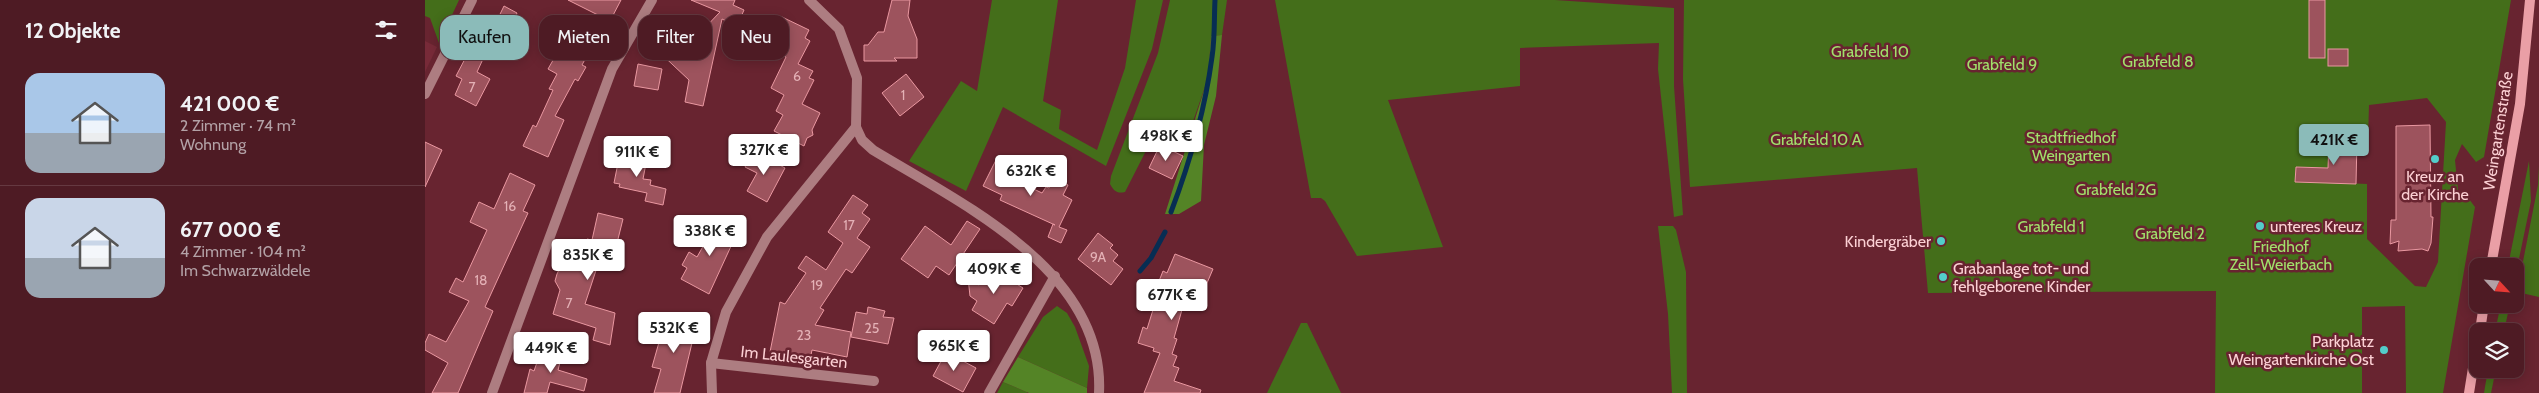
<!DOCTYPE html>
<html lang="de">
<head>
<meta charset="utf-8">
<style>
  :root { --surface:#4e1b24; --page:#55242c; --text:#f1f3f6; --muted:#b3a1a6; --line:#653941; --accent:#8bbbb9 }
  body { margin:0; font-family:Cabin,sans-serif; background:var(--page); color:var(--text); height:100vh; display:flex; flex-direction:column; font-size:19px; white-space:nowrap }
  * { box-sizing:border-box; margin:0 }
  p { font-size:16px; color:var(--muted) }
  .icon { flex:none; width:28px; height:28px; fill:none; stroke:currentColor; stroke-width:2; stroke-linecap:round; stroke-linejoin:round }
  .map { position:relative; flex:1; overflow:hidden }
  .sheet { display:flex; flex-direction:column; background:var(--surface); width:425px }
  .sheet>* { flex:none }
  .guide { position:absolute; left:15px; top:15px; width:475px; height:45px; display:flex; gap:10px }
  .needle { width:32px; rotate:116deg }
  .tools { position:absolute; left:2044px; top:258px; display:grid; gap:10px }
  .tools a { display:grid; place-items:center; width:55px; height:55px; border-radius:10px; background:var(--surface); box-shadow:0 2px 12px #0003,0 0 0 1px var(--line); font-size:25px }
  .price { position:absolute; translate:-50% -42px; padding:0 11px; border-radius:5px; background:#fff; color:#222; font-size:16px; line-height:32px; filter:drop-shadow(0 1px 2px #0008) }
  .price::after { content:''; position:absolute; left:50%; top:30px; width:15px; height:11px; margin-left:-8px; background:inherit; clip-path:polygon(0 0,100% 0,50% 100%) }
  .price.active { background:var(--accent); color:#111 }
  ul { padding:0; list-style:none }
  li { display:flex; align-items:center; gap:15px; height:125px; padding:0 25px }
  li+li { border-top:1px solid var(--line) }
  li span { display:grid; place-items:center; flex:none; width:140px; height:100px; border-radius:15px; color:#555 }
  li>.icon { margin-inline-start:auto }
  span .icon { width:60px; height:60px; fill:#fffc; stroke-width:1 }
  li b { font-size:21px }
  h2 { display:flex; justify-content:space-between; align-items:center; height:60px; padding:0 25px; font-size:21px }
  .tag { padding:0 18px; border-radius:15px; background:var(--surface); box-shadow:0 2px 12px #0003,0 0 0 1px var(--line); font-size:18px; line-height:45px }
  .tag.active { background:var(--accent); color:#111 }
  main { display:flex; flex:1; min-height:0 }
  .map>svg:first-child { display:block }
</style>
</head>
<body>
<main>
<section class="sheet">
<h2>12 Objekte<svg class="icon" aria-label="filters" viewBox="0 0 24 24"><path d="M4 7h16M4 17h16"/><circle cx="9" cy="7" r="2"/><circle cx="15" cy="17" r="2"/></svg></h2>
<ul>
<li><span style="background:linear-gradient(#a9c7e8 60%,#9aa5b1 0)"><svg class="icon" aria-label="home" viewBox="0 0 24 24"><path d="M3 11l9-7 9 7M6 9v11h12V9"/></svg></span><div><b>421 000 €</b><p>2 Zimmer · 74 m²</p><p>Wohnung</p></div></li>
<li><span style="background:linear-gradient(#c9d6e8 60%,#9aa5b1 0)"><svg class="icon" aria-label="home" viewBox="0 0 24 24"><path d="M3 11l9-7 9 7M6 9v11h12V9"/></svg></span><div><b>677 000 €</b><p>4 Zimmer · 104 m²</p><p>Im Schwarzwäldele</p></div></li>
</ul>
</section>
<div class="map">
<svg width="2114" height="393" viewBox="0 0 2114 393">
  <rect width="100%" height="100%" fill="#682430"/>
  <path fill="#772a38" d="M0,41L12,47L0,72Z"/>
  <g fill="#446e1a" fill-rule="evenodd">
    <path d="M0,0H34L14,43L5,18L0,16Z"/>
    <path d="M567,0H633L618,101L636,110L634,129L672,150L700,68L711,0H738L727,49L681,166L578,107L541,191L484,161L536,81L552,91Z"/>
    <path d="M745,0H802L797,35L786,36L783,78L763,136L761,152L728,137L700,192C692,194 689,191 685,184L686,176L733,53Z"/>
    <path d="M850,0H1130L1249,8V86L1258,215L1249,217L1233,69L1234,43L1095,48V86L963,100L1018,247L932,256L900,201L896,198H886Z"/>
    <path d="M1259,0H2086L2059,157L2051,162L2037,144L2030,160L2033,190L2041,195L2050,207L2018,393H1981L1980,306L1937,307V393H1790L1791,291L1503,293L1492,168L1265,187L1258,79ZM2002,98L2021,122L2013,262L2001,287L1990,286L1942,239V184L1870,181L1871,167L1903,168L1904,141L1943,140L1944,105Z"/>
    <path d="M2104,161L2106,201L2090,278V266H2083Z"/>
    <path d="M2114,166V297L2092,292L2113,185Z"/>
    <path d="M1233,226H1248L1251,230L1261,272L1262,393H1247L1243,314Z"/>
    <path d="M2076,304H2085L2079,331H2070Z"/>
    <path d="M632,306L642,313L650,327L664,366L662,388L593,357L618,317Z"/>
    <path d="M876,323H882L916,393H842Z"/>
    <path d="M2063,369H2071L2066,393H2059Z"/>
    <path d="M578,382L602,392V393H572Z"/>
  </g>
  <g fill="#548426">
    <path d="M797,35L791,96L779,145L776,201L754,214H740L783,78L786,36Z"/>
    <path d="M593,357L662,388V393H604L578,382Z"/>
  </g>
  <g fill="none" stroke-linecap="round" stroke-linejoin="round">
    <g stroke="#072d53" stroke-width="5">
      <path d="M746,212C765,162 780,110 787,57C790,38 789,19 790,0"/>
      <path d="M715,271L726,258L740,232"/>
    </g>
  </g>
  <g fill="#9d535d" stroke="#ea98a1">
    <path d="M143,0H196L185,21Z"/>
    <path d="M266,0H310L308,5L319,10L312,26L297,19L278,106L260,102L264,80L231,49L236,25L275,33L295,12Z"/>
    <path d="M467,0H485L483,16L492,39V58H469L472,61H439V45H443L453,32H459Z"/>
    <rect x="1884" y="0" width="16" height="58"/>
    <path d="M79,6L92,13L89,20L100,25L87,53L62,41Z"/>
    <path d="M357,17L384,30L380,38L385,41L373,64L388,71L384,78L389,80L377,104L395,113L387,130L388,135L382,138L379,146L349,131L358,115L351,111L359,95L346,88L361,57L342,48Z"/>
    <path d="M144,39L165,50L157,65L161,67L153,81L150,79L130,116L139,120L123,157L98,146L108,125L111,127L128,90L124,89L132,74L123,69L131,55L135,57Z"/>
    <rect x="1903" y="49" width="20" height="17"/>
    <path d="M42,55L58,59L52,72L65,79L51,106L30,95L37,79L31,76Z"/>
    <path d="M213,64L237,69L233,90L209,86Z"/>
    <path d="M481,74L499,97L475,116L457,93Z"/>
    <path d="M2005,125L2006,217H2008L2006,243L2003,251L1997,249L1973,251L1974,241L1965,244L1966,220H1971V126Z"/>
    <path d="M1932,140L1931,184L1870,182L1871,167L1903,168L1904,141Z"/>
    <path d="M0,142L17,150L0,187Z"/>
    <path d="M735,145L758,156L747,179L724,168Z"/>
    <path d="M329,151L360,168L342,202L322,191L332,173L320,167Z"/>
    <path d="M195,153L222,158L218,179L226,180L225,185L241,189L238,205L220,201L222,193L194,187L195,184L189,183Z"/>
    <path d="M571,160L594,170L590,180L617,193L621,187L624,188L629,178L643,185L638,195L647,200L634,227L642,230L636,243L623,237L628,224L630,225L575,200L577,195L558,186Z"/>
    <path d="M85,173L110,185L98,211L103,213L60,307L68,311L33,393H7L23,363L0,350V343L4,334L21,342L44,301L24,292L31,278L38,282L62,230L45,222L54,202L69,209Z"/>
    <path d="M428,195L443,205L437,213L445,219L432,238L445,247L427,273L421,269L395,308L399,310L390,325L426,332L422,357L387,350L385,360L345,352L355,302L360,304L381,273L373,268L381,256L401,270L418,243L403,232Z"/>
    <path d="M173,213L198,219L189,255L177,252L160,304L190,313L185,345L168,340L171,328L128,314L135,290L130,281L132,274L139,259L156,265L162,239L167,240Z"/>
    <path d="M287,217L313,231L284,294L256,279L262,268L257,265L264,252L272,257L285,234L280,231Z"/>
    <path d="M542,221L555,229L524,275L511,266L503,278L476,259L500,226L526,245Z"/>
    <path d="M673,233L688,245L685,248L693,255L688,261L698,269L686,285L653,259Z"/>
    <path d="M750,254L788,269L773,304L760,299L749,338L752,339L747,354L752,356L748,366L754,368L749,381L776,390L775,393H719L735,353L728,351L729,348L713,343L718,327L722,329L732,297L728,296L738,271L742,273Z"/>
    <path d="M568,269L598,288L587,306L582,303L569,324L547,310L552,301L545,296L543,278L554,285Z"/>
    <path d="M443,307L460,311L458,317L469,318L463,344L426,337L431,312L442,314Z"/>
    <path d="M242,314L272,322L255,393H229L236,369L227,367Z"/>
    <path d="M118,345L138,351L133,370L162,379L159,391L125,382L122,393H99L105,369L109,371Z"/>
    <path d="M521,352L551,368L538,392L508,376Z"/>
  </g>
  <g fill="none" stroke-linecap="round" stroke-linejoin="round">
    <g stroke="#ad7d81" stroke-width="10">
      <path d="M0,94L47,0"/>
      <path d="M431,127L437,140L448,150C537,204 680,271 674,393"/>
      <path d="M286,363L449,381"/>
      <path d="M67,393L187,69L227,0"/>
      <path d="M287,393L286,363L301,312L342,237L431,127L432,78L414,29L384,0"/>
      <path d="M564,393L630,276"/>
    </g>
    <g stroke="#ea9fa6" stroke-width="10">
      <path d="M2066,266L2095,104L2105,0"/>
      <path d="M2055,331L2059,304"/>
      <path d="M2044,393L2052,343"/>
    </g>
  </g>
  <g fill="#53cdca" stroke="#682430" stroke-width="2">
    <circle cx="2010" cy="159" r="5"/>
    <circle cx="1835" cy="226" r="5"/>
    <circle cx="1516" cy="241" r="5"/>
    <circle cx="1518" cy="277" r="5"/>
    <circle cx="1959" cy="350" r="5"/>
  </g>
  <g text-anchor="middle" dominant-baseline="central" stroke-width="5" stroke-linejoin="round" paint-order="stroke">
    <g font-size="14" fill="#e4b1b6">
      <text x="372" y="76">6</text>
      <text x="47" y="87">7</text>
      <text x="478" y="95">1</text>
      <text x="85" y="206">16</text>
      <text x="424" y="225">17</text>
      <text x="673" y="257">9A</text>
      <text x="56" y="280">18</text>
      <text x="392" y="285">19</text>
      <text x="144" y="303">7</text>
      <text x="447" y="328">25</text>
      <text x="379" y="335">23</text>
    </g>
    <g font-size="16" fill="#a1e16b" stroke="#682430">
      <text x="1445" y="51">Grabfeld 10</text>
      <text x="1733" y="61">Grabfeld 8</text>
      <text x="1577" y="64">Grabfeld 9</text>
      <text x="1646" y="137">Stadtfriedhof<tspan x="1646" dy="18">Weingarten</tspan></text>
      <text x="1391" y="139">Grabfeld 10 A</text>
      <text x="1691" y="189">Grabfeld 2G</text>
      <text x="1626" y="226">Grabfeld 1</text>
      <text x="1745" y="233">Grabfeld 2</text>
      <text x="1856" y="246">Friedhof<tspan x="1856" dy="18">Zell-Weierbach</tspan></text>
    </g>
    <g font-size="16" fill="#fcd0d4" stroke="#682430">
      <text transform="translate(2073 131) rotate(-81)">Weingartenstraße</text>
      <text transform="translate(369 357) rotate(6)">Im Laulesgarten</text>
    </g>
    <g font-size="16" fill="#fcd0d4" stroke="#682430" text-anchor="start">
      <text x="2010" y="176" text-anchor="middle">Kreuz an<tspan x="2010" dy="18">der Kirche</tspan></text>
      <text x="1845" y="226">unteres Kreuz</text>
      <text x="1506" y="241" text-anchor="end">Kindergräber</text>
      <text x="1528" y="268">Grabanlage tot- und<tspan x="1528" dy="18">fehlgeborene Kinder</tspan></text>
      <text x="1949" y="341" text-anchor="end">Parkplatz<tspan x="1949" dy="18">Weingartenkirche Ost</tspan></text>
    </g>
  </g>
</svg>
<div class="tools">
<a><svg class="needle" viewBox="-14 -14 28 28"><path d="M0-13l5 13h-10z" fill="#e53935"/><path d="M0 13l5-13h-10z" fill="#b3a1a6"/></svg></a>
<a><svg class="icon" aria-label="layers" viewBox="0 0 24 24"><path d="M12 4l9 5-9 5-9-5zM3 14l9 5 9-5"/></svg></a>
</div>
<b class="price" style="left:741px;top:162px">498K €</b>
<b class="price active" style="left:1909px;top:166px">421K €</b>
<b class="price" style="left:339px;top:176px">327K €</b>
<b class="price" style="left:212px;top:178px">911K €</b>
<b class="price" style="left:606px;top:197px">632K €</b>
<b class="price" style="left:285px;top:257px">338K €</b>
<b class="price" style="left:163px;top:281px">835K €</b>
<b class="price" style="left:569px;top:295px">409K €</b>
<b class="price" style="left:747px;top:321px">677K €</b>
<b class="price" style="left:249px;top:354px">532K €</b>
<b class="price" style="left:529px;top:372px">965K €</b>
<b class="price" style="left:126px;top:374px">449K €</b>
<div class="guide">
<a class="tag active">Kaufen</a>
<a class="tag">Mieten</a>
<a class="tag">Filter</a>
<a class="tag">Neu</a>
</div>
</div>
</main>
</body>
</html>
